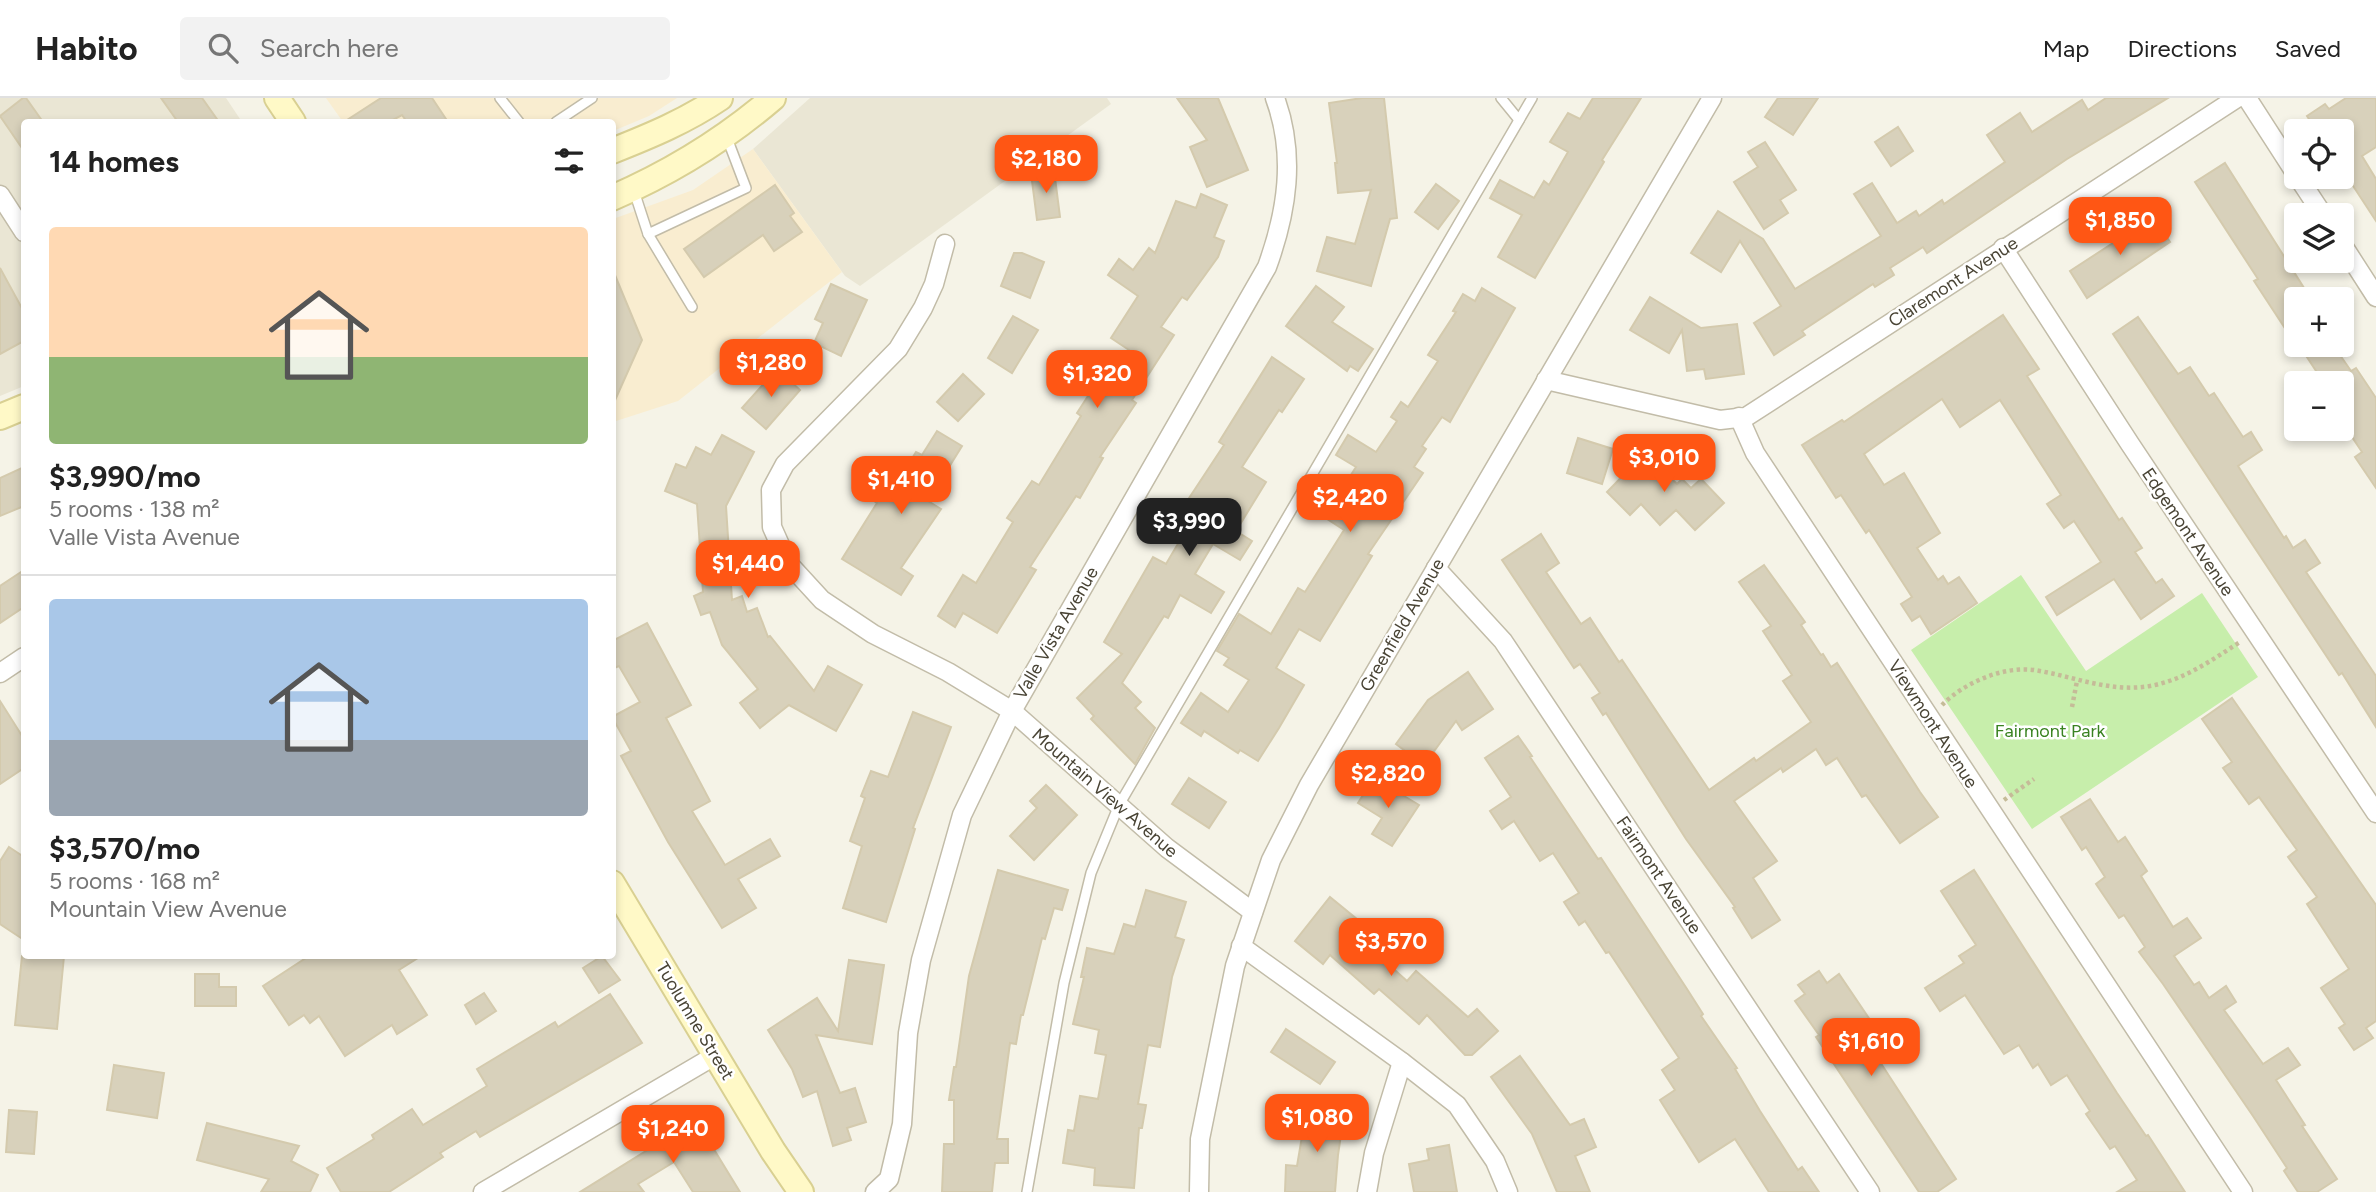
<!DOCTYPE html>
<html lang="en">
<head>
<meta charset="utf-8">
<style>
  :root { --surface:#fff; --page:#f2f2f2; --text:#222; --muted:#767676; --line:#e0e0e0; --accent:#ff5614 }
  body { margin:0; font-family:Figtree,sans-serif; background:var(--page); color:var(--text); height:100vh; display:flex; flex-direction:column; font-size:26px; white-space:nowrap }
  * { box-sizing:border-box; margin:0 }
  p { font-size:23px; color:var(--muted) }
  .icon { flex:none; width:38px; height:38px; fill:none; stroke:currentColor; stroke-width:2; stroke-linecap:round; stroke-linejoin:round }
  .map { position:relative; flex:1; overflow:hidden }
  .panel { position:absolute; left:21px; top:21px; width:595px; height:840px; display:flex; flex-direction:column; background:var(--surface); border-radius:7px; box-shadow:0 4px 10px #0003 }
  .panel>* { flex:none }
  .buttons { position:absolute; left:2284px; top:21px; display:grid; gap:14px }
  .buttons a { display:grid; place-items:center; width:70px; height:70px; border-radius:7px; background:var(--surface); box-shadow:0 4px 10px #0003; font-size:35px }
  .price { position:absolute; translate:-50% -60px; padding:0 16px; border-radius:14px; background:var(--accent); color:#fff; font-size:23px; line-height:46px; filter:drop-shadow(0 2px 4px #0008) }
  .price::after { content:''; position:absolute; left:50%; top:42px; width:21px; height:16px; margin-left:-10px; background:inherit; clip-path:polygon(0 0,100% 0,50% 100%) }
  .price.selected { background:#222; color:#fff }
  ul { padding:0; list-style:none }
  li { display:grid; align-content:center; gap:14px; height:371px; padding:0 28px }
  li+li { border-top:2px solid var(--line) }
  li span { display:grid; place-items:center; height:217px; border-radius:7px; color:#555 }
  li>.icon { margin-inline-start:auto }
  span .icon { width:126px; height:126px; fill:#fffc; stroke-width:1 }
  li b { font-size:30px }
  h2 { display:flex; justify-content:space-between; align-items:center; height:84px; padding:0 28px; font-size:30px }
  header { display:flex; align-items:center; gap:42px; box-sizing:border-box; height:98px; padding:0 35px; background:var(--surface); border-bottom:2px solid var(--line) }
  header strong { font-size:33px }
  nav { display:flex; gap:38px; margin-inline-start:auto; font-size:24px }
  .search { width:490px; height:63px; background:var(--page); display:flex; align-items:center; gap:18px; box-sizing:border-box; padding:0 24px; border-radius:7px; color:var(--muted); font-size:26px }
  .map>svg:first-child { display:block }
</style>
</head>
<body>
<header>
<strong>Habito</strong>
<div class="search"><svg class="icon" aria-label="search" viewBox="0 0 24 24"><circle cx="10" cy="10" r="6"/><path d="M15 15l6 6"/></svg>Search here</div>
<nav><a>Map</a><a>Directions</a><a>Saved</a></nav>
</header>
<div class="map">
<svg width="2376" height="1094" viewBox="0 0 2376 1094">
  <rect width="100%" height="100%" fill="#f5f3e7"/>
  <g fill="#eae6d4">
    <path d="M0,0H226L242,24H24V288L0,298Z"/>
    <path d="M810,0H1107L1111,6L860,188L845,178L753,51Z"/>
  </g>
  <g fill="#f9edd0">
    <path d="M326,0H677L649,18L613,33L612,24H343Z"/>
    <path d="M753,51L842,174L678,303L613,324V121L693,92Z"/>
  </g>
  <path fill="#c7eeab" d="M2021,477L2086,573L2202,495L2258,579L2032,731L1911,552Z"/>
  <g fill="#d8d1bb" stroke="#d4caad" stroke-width="2">
    <path d="M23,0H26L43,24H24V53L0,18Z"/>
    <path d="M161,0H202L219,24H178Z"/>
    <path d="M381,0H432L448,24H407L402,17L389,24H344Z"/>
    <path d="M1177,0H1218L1248,72L1207,89L1190,49L1207,42Z"/>
    <path d="M1362,0H1384L1397,120L1390,121L1371,188L1317,173L1327,139L1355,146L1371,92L1338,95L1335,65H1337L1329,5Z"/>
    <path d="M1593,0H1641L1602,62L1604,64L1535,180L1498,159L1522,117L1490,100L1500,82L1534,100L1544,83L1549,87L1568,54L1550,44L1568,15L1580,21Z"/>
    <path d="M1778,0H1818L1793,37L1765,19Z"/>
    <path d="M2106,0H2168L2067,61L1927,155L1923,149L1890,170L1894,177L1875,189L1873,186L1802,233L1805,237L1774,257L1754,225L1781,208L1740,143L1721,174L1691,155L1718,113L1763,141L1795,191L1881,138L1854,96L1872,85L1897,125L1916,113L1919,118L1942,102L1944,106L2005,64L1987,37L2020,15L2032,34L2082,2L2088,12Z"/>
    <path d="M2346,0H2376V49L2362,58L2376,81V123L2342,71V33H2317L2307,18L2325,6L2329,11Z"/>
    <path d="M1898,29L1913,53L1891,68L1875,44Z"/>
    <path d="M1765,44L1796,92L1780,102L1788,115L1764,131L1734,84L1758,69L1748,54Z"/>
    <path d="M2225,65L2311,201H2296V247L2254,183L2258,181L2195,84Z"/>
    <path d="M1054,72L1060,119L1037,122L1031,75Z"/>
    <path d="M1436,86L1459,103L1438,131L1415,114Z"/>
    <path d="M775,87L794,115L790,118L802,134L774,153L763,137L704,179L684,151Z"/>
    <path d="M1201,96L1227,107L1214,139L1224,143L1218,159L1187,202L1182,199L1161,229L1174,237L1132,302L1136,305L1100,359L1103,360L1080,400L1076,398L1030,469L1036,472L997,535L963,515L955,529L938,518L963,477L976,485L1013,424L1007,420L1032,383L1039,387L1081,318L1077,315L1099,281L1107,286L1129,252L1111,240L1138,198L1108,177L1119,161L1133,172L1149,150L1155,155L1176,103L1196,110Z"/>
    <path d="M2153,119L2170,144L2087,200L2070,173Z"/>
    <path d="M1014,155H1022L1044,164L1030,200L1001,188Z"/>
    <path d="M0,170L24,214V243L0,256Z"/>
    <path d="M612,170L642,242L612,309Z"/>
    <path d="M831,186L867,202L841,258L814,245L823,225L815,221Z"/>
    <path d="M1316,188L1344,209L1332,224L1373,251L1358,273L1350,268L1347,273L1286,228Z"/>
    <path d="M1482,190L1515,210L1450,324L1442,319L1422,348L1426,351L1414,369L1423,375L1368,456L1372,458L1320,543L1299,531L1276,570L1304,587L1279,630L1258,663L1240,652L1238,655L1204,633L1201,638L1181,625L1201,595L1228,614L1249,582L1224,567L1229,560L1217,553L1239,516L1271,536L1298,490L1305,494L1344,432L1324,419L1356,369L1336,357L1348,337L1376,354L1397,323L1391,319L1401,304L1408,309L1438,263L1428,257L1456,214L1453,213L1463,196L1475,203Z"/>
    <path d="M1650,199L1701,230L1737,226L1744,276L1706,281L1704,271L1687,273L1682,232L1669,255L1630,232Z"/>
    <path d="M2003,217L2039,271L2027,278L2119,422L2122,420L2142,450L2135,454L2156,485L2162,481L2174,498L2141,521L2114,481L2057,517L2046,499L2101,464L2074,423L2064,430L2047,406L2061,397L2000,302L1960,329L1942,301L1864,356L1884,387L1904,375L1940,435L1917,450L1938,482L1943,478L1948,486L1959,479L1977,505L1931,536L1920,518L1912,523L1901,506L1912,499L1869,432L1866,435L1841,397L1836,400L1802,347L1842,322L1844,324Z"/>
    <path d="M1013,218L1038,232L1012,275L988,260Z"/>
    <path d="M2138,219L2178,276L2190,269L2209,298L2214,295L2243,339L2251,334L2262,352L2238,368L2284,440L2286,438L2293,450L2305,442L2320,465L2306,474L2376,578V629L2342,575L2339,577L2113,236Z"/>
    <path d="M2299,247H2333L2351,273L2356,270L2376,300V390L2355,359L2362,354L2342,324V285H2324Z"/>
    <path d="M1272,259L1304,281L1282,314L1279,312L1242,369L1266,384L1236,433L1252,443L1240,462L1213,446L1195,476L1224,494L1211,515L1180,497L1168,520L1164,518L1122,585L1141,604L1135,610L1155,630L1135,666L1091,621L1094,618L1077,600L1122,556L1104,544L1153,459L1166,466L1185,434L1172,426L1224,347L1219,344Z"/>
    <path d="M777,271L800,292L766,331L742,310Z"/>
    <path d="M963,276L984,296L958,323L937,304Z"/>
    <path d="M937,333L962,348L928,403L941,411L901,470L913,478L901,497L842,461L877,405L868,399L885,374L898,383L916,354L922,357Z"/>
    <path d="M722,337L754,354L726,408L732,502L742,498L747,514L757,510L768,539L770,538L814,593L828,568L862,587L836,633L789,607L760,630L740,605L758,591L722,547L710,514L701,517L694,498L703,494L697,406L665,393L676,366L686,370L696,349L711,357Z"/>
    <path d="M1578,340L1613,351L1602,386L1567,375Z"/>
    <path d="M1645,355L1677,386L1682,381L1691,390L1701,381L1724,405L1695,432L1676,412L1660,427L1641,406L1630,417L1607,394Z"/>
    <path d="M24,369V408L0,418V380Z"/>
    <path d="M1541,436L1559,465L1546,474L1581,526L1590,520L1619,564L1622,562L1709,692L1754,660L1756,663L1811,624L1783,583L1792,577L1763,533L1771,528L1739,484L1764,467L1805,524L1801,527L1821,557L1823,556L1831,569L1837,565L1920,694L1938,719L1900,745L1866,697L1862,699L1837,660L1826,667L1816,651L1783,674L1781,670L1734,703L1777,763L1753,780L1780,822L1752,840L1733,810L1735,809L1686,741L1606,615L1603,617L1592,600L1600,595L1580,566L1574,570L1502,462Z"/>
    <path d="M24,472V509L0,525V488Z"/>
    <path d="M647,525L691,607L666,620L710,703L692,713L725,767L770,741L780,758L738,781L756,810L722,830L668,744L621,658L631,653L612,619L640,604L619,568L612,571V543Z"/>
    <path d="M1468,574L1493,611L1462,632L1456,623L1424,667L1396,646L1428,602Z"/>
    <path d="M2232,600L2376,807V923L2366,930L2373,940L2354,952L2339,930L2345,926L2321,890L2349,871L2307,806L2317,799L2288,759L2297,752L2259,699L2249,706L2223,670L2232,664L2202,621Z"/>
    <path d="M0,603L24,641V670L0,686Z"/>
    <path d="M913,614L951,629L913,730L915,731L886,824L843,810L862,748L850,743L865,700L861,698L871,673L888,679Z"/>
    <path d="M1518,638L1532,658L1530,659L1598,761L1601,760L1687,891L1703,916L1701,918L1737,970L1735,971L1760,1013L1798,1072L1802,1069L1819,1094H1769L1735,1041L1699,1064L1660,1002L1675,992L1662,972L1679,960L1609,854L1606,855L1585,823L1579,827L1564,804L1579,795L1553,755L1540,763L1514,723L1502,731L1490,713L1511,699L1485,660Z"/>
    <path d="M1189,680L1226,704L1209,730L1172,706Z"/>
    <path d="M1374,680L1419,707L1392,748L1372,736L1382,720L1358,705Z"/>
    <path d="M1046,687L1077,717L1034,762L1010,738L1037,710L1030,703Z"/>
    <path d="M2090,701L2118,744L2125,739L2147,773L2141,778L2173,829L2187,820L2201,840L2174,858L2194,887L2199,884L2209,900L2226,888L2236,904L2224,912L2263,966L2288,950L2300,967L2276,982L2305,1027L2302,1028L2337,1081L2317,1094H2298L2284,1073L2287,1070L2253,1018L2163,886L2139,854L2145,849L2124,817L2119,820L2096,786L2105,779L2086,749L2082,752L2061,719Z"/>
    <path d="M9,749L24,759V842L0,826V763Z"/>
    <path d="M998,772L1068,792L1062,812L1054,810L1045,841L1042,840L1023,917H1021L1016,946L1010,945L997,1041H1008V1065H995L992,1094H942L944,1046H954V1002H949L954,969H956L969,878Z"/>
    <path d="M1974,772L2117,995L2146,1038L2148,1037L2185,1094H2117L2137,1082L2115,1048L2110,1051L2086,1016L2090,1013L2067,977L2051,987L2038,966L2033,970L2019,947L2004,956L1965,897L1940,913L1925,890L1964,865L1959,858L1976,847L1941,793Z"/>
    <path d="M1146,792L1186,804L1175,839L1184,842L1172,879L1160,949L1148,947L1138,1006L1146,1007L1142,1030H1139L1134,1090L1094,1087L1095,1070L1063,1065L1068,1032L1074,1033L1080,998L1098,1001L1106,957L1095,955L1099,932L1073,926L1084,879H1081L1087,850L1114,856L1124,826L1135,829Z"/>
    <path d="M1330,799L1358,822L1350,832L1407,883L1416,873L1468,919L1477,911L1498,933L1472,957H1465L1427,917L1419,926L1379,891L1374,896L1330,857L1323,866L1295,843Z"/>
    <path d="M22,858H64L57,931L15,927Z"/>
    <path d="M309,858H421L399,872L427,917L397,936L392,927L345,958L319,918L310,925L304,917L289,927L263,888Z"/>
    <path d="M602,858L620,882L599,895L583,870Z"/>
    <path d="M849,862L884,867L872,946L816,937L840,995L855,990L866,1024L847,1030L851,1042L833,1048L817,993L803,999L792,971L768,932L817,900L838,933Z"/>
    <path d="M1819,873L1827,885L1839,876L1881,938L1869,947L1956,1081L1937,1094H1919L1816,939L1819,937L1795,903L1805,896L1798,887Z"/>
    <path d="M195,876H219V889H236V908H195Z"/>
    <path d="M484,895L496,913L476,926L465,907Z"/>
    <path d="M610,896L642,945L480,1039L476,1033L440,1055L443,1059L389,1094H341L327,1070L374,1041L372,1037L412,1011L423,1027L487,988L477,971L555,924L558,929Z"/>
    <path d="M1286,931L1335,964L1320,986L1271,954Z"/>
    <path d="M1520,958L1570,1027L1584,1021L1596,1049L1575,1058L1590,1094H1557L1532,1036L1491,979Z"/>
    <path d="M114,967L164,975L157,1020L107,1012Z"/>
    <path d="M1307,1009L1344,1016L1338,1057L1335,1094H1285L1286,1067L1297,1068Z"/>
    <path d="M9,1012L37,1014L34,1056L6,1054Z"/>
    <path d="M696,1022L740,1094H693L674,1064L638,1086L644,1094H580Z"/>
    <path d="M207,1025L299,1048L291,1063L318,1077L310,1094H261L269,1081L197,1062Z"/>
    <path d="M1449,1047L1457,1094H1414L1409,1066L1429,1062L1427,1051Z"/>
  </g>
  <g fill="none" stroke-linecap="round" stroke-linejoin="round">
    <defs>
      <g id="service">
        <path d="M500,0L519,24"/>
        <path d="M1501,0L1519,22"/>
        <path d="M556,24L592,0"/>
        <path d="M634,93L648,136L746,90L727,40"/>
        <path d="M648,136L692,209"/>
        <path d="M1027,1094L1064,885L1091,775L1119,707L1532,0"/>
      </g>
      <g id="minor">
        <path d="M2247,0L2296,76"/>
        <path d="M2298,79L2323,117"/>
        <path d="M0,97L24,134"/>
        <path d="M945,146L934,186L923,210L898,251L785,366L771,392L772,429L788,465L822,502L873,536L948,574L1012,613L1167,750L1253,814"/>
        <path d="M2342,146L2376,199"/>
        <path d="M2003,150L2130,346L2376,715"/>
        <path d="M1546,282L1720,322L1746,319L2237,0"/>
        <path d="M1739,319L1755,355L2243,1094"/>
        <path d="M1436,470L1503,543L1870,1094"/>
        <path d="M0,575L24,559"/>
        <path d="M1241,848L1402,964L1457,1007L1495,1063L1508,1094"/>
        <path d="M483,1094L716,957"/>
        <path d="M875,1094L889,1081L902,1026L908,935L921,862L962,717L1012,613L1267,169C1287,114 1296,57 1275,0"/>
        <path d="M1199,1094L1200,1041L1235,868L1271,762L1309,687L1712,0"/>
        <path d="M1367,1094L1374,1055L1402,964"/>
      </g>
      <g id="secondary">
        <path d="M277,0L293,24"/>
        <path d="M612,53C650,38 686,23 720,0"/>
        <path d="M612,100C672,74 724,42 773,0"/>
        <path d="M0,319L24,309"/>
        <path d="M612,785L773,1053L801,1094"/>
      </g>
    </defs>
    <use href="#service" stroke="#c2bca8" stroke-width="12"/>
    <use href="#minor" stroke="#c2bca8" stroke-width="21"/>
    <use href="#secondary" stroke="#d9d092" stroke-width="28"/>
    <g stroke="#c5bb98" stroke-width="4.5" stroke-dasharray="3.5 3.5" stroke-linecap="butt">
      <path d="M1942,607C1964,585 2002,568 2034,572C2073,578 2110,595 2150,588C2184,582 2212,562 2240,544"/>
      <path d="M2072,609L2077,583"/>
      <path d="M2004,702L2034,681"/>
    </g>
    <use href="#service" stroke="#fff" stroke-width="9"/>
    <use href="#minor" stroke="#fff" stroke-width="18"/>
    <use href="#secondary" stroke="#fff9c7" stroke-width="24"/>
  </g>
  <g text-anchor="middle" dominant-baseline="central" stroke-width="5" stroke-linejoin="round" paint-order="stroke">
    <g font-size="18" fill="#494435" stroke="#fff">
      <text transform="translate(1953 184) rotate(-33)">Claremont Avenue</text>
      <text transform="translate(2188 434) rotate(56)">Edgemont Avenue</text>
      <text transform="translate(1402 527) rotate(-60)">Greenfield Avenue</text>
      <text transform="translate(1056 535) rotate(-60)">Valle Vista Avenue</text>
      <text transform="translate(1933 626) rotate(57)">Viewmont Avenue</text>
      <text transform="translate(1105 695) rotate(41)">Mountain View Avenue</text>
      <text transform="translate(1659 777) rotate(56)">Fairmont Avenue</text>
      <text transform="translate(695 923) rotate(59)">Tuolumne Street</text>
    </g>
    <g font-size="18" fill="#398221" stroke="#fff">
      <text x="2050" y="633">Fairmont Park</text>
    </g>
  </g>
</svg>
<div class="buttons">
<a><svg class="icon" aria-label="locate" viewBox="0 0 24 24"><circle cx="12" cy="12" r="6"/><path d="M12 2v4M12 18v4M2 12h4M18 12h4"/></svg></a>
<a><svg class="icon" aria-label="layers" viewBox="0 0 24 24"><path d="M12 4l9 5-9 5-9-5zM3 14l9 5 9-5"/></svg></a>
<a>+</a>
<a>−</a>
</div>
<b class="price" style="left:1046px;top:97px">$2,180</b>
<b class="price" style="left:2120px;top:159px">$1,850</b>
<b class="price" style="left:771px;top:301px">$1,280</b>
<b class="price" style="left:1097px;top:312px">$1,320</b>
<b class="price" style="left:1664px;top:396px">$3,010</b>
<b class="price" style="left:901px;top:418px">$1,410</b>
<b class="price" style="left:1350px;top:436px">$2,420</b>
<b class="price selected" style="left:1189px;top:460px">$3,990</b>
<b class="price" style="left:748px;top:502px">$1,440</b>
<b class="price" style="left:1388px;top:712px">$2,820</b>
<b class="price" style="left:1391px;top:880px">$3,570</b>
<b class="price" style="left:1871px;top:980px">$1,610</b>
<b class="price" style="left:1317px;top:1056px">$1,080</b>
<b class="price" style="left:673px;top:1067px">$1,240</b>
<section class="panel">
<h2>14 homes<svg class="icon" aria-label="filters" viewBox="0 0 24 24"><path d="M4 7h16M4 17h16"/><circle cx="9" cy="7" r="2"/><circle cx="15" cy="17" r="2"/></svg></h2>
<ul>
<li><span style="background:linear-gradient(#ffd9b3 60%,#8fb573 0)"><svg class="icon" aria-label="home" viewBox="0 0 24 24"><path d="M3 11l9-7 9 7M6 9v11h12V9"/></svg></span><div><b>$3,990/mo</b><p>5 rooms · 138 m²</p><p>Valle Vista Avenue</p></div></li>
<li><span style="background:linear-gradient(#a9c7e8 65%,#9aa5b1 0)"><svg class="icon" aria-label="home" viewBox="0 0 24 24"><path d="M3 11l9-7 9 7M6 9v11h12V9"/></svg></span><div><b>$3,570/mo</b><p>5 rooms · 168 m²</p><p>Mountain View Avenue</p></div></li>
</ul>
</section>
</div>
</body>
</html>
